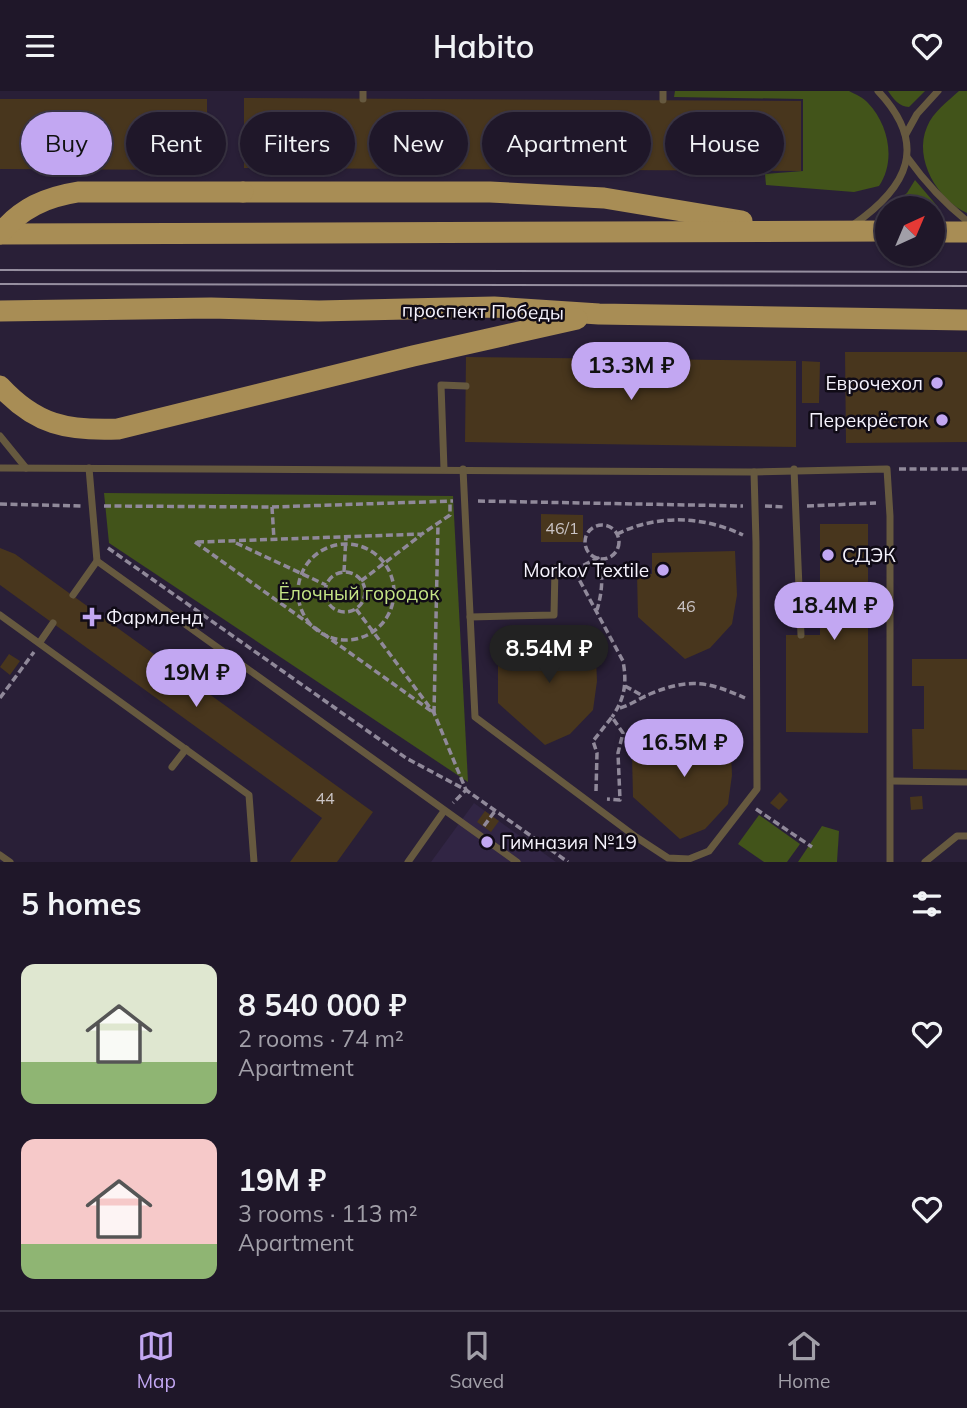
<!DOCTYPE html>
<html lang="en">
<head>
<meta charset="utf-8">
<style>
  :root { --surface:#1f1729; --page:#2c2435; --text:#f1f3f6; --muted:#a19fa8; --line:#3c3646; --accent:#c2a7f2 }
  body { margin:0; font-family:Mulish,sans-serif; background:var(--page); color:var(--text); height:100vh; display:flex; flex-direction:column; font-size:26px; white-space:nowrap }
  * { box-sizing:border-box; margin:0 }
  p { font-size:23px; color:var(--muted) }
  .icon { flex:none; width:38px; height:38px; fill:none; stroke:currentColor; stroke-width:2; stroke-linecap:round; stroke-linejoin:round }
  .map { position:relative; height:771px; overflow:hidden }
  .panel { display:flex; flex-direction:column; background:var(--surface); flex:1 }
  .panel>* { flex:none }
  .guide { position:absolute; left:21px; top:21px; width:926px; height:63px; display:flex; gap:14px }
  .needle { width:46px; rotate:44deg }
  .buttons { position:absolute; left:875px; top:105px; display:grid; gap:14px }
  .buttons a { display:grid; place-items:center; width:70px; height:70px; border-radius:50%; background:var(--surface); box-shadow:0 2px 5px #0004,0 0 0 2px var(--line); font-size:35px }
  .price { position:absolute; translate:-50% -60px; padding:0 16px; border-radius:24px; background:var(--accent); color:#111; font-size:23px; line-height:46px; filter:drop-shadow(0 2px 4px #0008) }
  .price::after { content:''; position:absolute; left:50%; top:42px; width:21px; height:16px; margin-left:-10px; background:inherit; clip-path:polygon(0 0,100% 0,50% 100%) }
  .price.selected { background:#222; color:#fff }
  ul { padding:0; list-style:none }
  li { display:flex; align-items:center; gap:21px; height:175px; padding:0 21px }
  li span { display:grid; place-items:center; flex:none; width:196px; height:140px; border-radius:14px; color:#555 }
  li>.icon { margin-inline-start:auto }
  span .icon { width:84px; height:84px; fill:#fffc; stroke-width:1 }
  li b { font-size:30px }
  h2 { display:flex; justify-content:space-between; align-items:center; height:84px; padding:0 21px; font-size:30px }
  .tag { padding:0 24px; border-radius:32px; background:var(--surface); box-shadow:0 2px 5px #0004,0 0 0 2px var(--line); font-size:24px; line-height:63px }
  .tag.selected { background:var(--accent); color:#111 }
  header { display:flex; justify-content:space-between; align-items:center; height:91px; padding:0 21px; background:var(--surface); font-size:32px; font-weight:600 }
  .tabs { display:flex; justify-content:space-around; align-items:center; height:98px; border-top:2px solid var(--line); background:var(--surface); font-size:19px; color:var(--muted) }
  .tabs a { display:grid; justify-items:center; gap:4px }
  .tabs .selected { color:var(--accent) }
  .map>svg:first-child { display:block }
</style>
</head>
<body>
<header><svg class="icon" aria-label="menu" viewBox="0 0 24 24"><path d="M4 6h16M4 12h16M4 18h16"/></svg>Habito<svg class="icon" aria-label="heart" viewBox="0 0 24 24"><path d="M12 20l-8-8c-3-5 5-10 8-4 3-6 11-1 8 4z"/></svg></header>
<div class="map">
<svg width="967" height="771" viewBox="0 0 967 771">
  <rect width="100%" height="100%" fill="#291f37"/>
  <path fill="#312544" d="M474,712L556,771H431Z"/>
  <g fill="#42541a">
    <path d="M675,0H849C855,3 864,7 868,12C889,34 896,70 879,95L854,101L766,94L765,83L803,80V8L674,6Z"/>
    <path d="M888,0H925L909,16C899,16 893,7 888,0Z"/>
    <path d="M959,0H967V122C938,109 913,68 927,36C933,21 947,11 959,0Z"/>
    <path d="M915,89L938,116L888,117L907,102Z"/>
    <path d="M104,402L453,405L468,691L109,452Z"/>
    <path d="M759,724L800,753L787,771H764L738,753Z"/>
    <path d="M822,735L839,740L837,771H798Z"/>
  </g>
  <g fill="#48361d">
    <path d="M244,7L801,10V80L244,77Z"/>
    <path d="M0,8H207V79L0,78Z"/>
    <path d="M845,261H967V351L846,352Z"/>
    <path d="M466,266L796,270V356L465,351Z"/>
    <path d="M802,270L820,271L819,312H802Z"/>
    <path d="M541,423L583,424V451H541Z"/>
    <path d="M820,433H868V642L786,641V544H820Z"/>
    <path d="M0,457L15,463L373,721L337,771H290L322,727L0,494Z"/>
    <path d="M735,460L737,504L732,533L710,557L685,568L638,526L637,483H652V462Z"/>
    <path d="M595,546L597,590L593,619L570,643L545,654L498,612V569H513L512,548Z"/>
    <path d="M9,563L20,570L10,584L0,576Z"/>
    <path d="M912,568H967V679L913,678L912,638H924V595H912Z"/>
    <path d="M730,640L732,684L728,713L705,738L680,748L633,706L632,664H647V642Z"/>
    <path d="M780,701L788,709L779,719L770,712Z"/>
    <path d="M922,705L923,718L911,719L910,706Z"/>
    <path d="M485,720L499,730L491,741L477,731Z"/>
  </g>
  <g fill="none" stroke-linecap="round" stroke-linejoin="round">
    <g stroke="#90899a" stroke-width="3.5" stroke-dasharray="7 3.5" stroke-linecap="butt">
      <path d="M899,378H967"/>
      <path d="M478,410L743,415"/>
      <path d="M0,413L82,415"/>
      <path d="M104,415L272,416L453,410"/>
      <path d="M765,415L785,416"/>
      <path d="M807,415L876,412"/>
      <path d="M272,416L274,449"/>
      <circle cx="602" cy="451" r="17"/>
      <path d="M617,443C658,423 703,425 743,444"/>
      <path d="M195,451L434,622L438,433"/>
      <path d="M197,451L422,443L450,424V411"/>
      <path d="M236,452L326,494"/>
      <circle cx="346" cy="501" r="48"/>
      <path d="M108,457L406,667L466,699L568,771"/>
      <path d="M565,478L574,479L623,570C627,592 625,607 612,626"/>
      <path d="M574,479L598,467C604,484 602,502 597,519"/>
      <path d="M344,481L346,445"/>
      <circle cx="345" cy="501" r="20"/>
      <path d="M361,490L421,444"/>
      <path d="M356,518L434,622L466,699L453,712"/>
      <path d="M625,595L645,606"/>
      <path d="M0,607L34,561"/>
      <path d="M620,617C631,614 640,607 650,603C689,587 707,590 745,607"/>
      <path d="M596,700L597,662L593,650L612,626L623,642L618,662L620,709L607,708"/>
      <path d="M756,718L812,756"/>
      <path d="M484,735L495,720"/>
    </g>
    <g stroke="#66593f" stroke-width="7">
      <path d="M363,0V8"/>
      <path d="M663,9V0"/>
      <path d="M906,43L917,23L938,0"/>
      <path d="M907,66C925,91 943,111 967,130"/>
      <path d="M853,134C908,96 929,54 878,0"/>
      <path d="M0,345L26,377"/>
      <path d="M0,377L754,381L887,378L890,425V771"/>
      <path d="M89,377L97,470L517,771"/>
      <path d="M444,378L441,294L466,295"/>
      <path d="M463,378L475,626L636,746L668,767L689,768L709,760L757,698L756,451L754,381"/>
      <path d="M794,378L801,544"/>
      <path d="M73,504L97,470"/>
      <path d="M0,524L249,704L254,771"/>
      <path d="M470,526L554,524L555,477"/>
      <path d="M40,551L53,532"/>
      <path d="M172,676L186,658"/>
      <path d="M891,690L967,691"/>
      <path d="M0,764L10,771"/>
      <path d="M408,771L444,720"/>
      <path d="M925,771L957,745H967"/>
    </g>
    <g stroke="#a88d55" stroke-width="21">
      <path d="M243,101H490L604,107L742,130"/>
      <path d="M933,141H967"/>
      <path d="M0,143L887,140"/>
      <path d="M0,220L211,217L319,220L494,216L599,223L967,229"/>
      <path d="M0,295C36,334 67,340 118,338L413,265L577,228"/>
    </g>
    <g stroke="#968fa0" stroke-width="2">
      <path d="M0,179L967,181"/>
      <path d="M0,193L967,195"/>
    </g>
    <path stroke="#a88d55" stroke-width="21" d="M0,143C21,117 46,106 78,101H243"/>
  </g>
  <g fill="#c2a7f2" stroke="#100b16" stroke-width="2.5">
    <circle cx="937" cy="292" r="7"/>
    <circle cx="942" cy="329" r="7"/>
    <circle cx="828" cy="464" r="7"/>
    <circle cx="663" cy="479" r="7"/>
    <path d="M88.5 515.5h7v7h7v7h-7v7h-7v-7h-7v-7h7z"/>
    <circle cx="487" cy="751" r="7"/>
  </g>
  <g text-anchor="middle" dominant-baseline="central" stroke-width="5" stroke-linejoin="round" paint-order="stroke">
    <g font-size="16" fill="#cac4c5">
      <text x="562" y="437">46/1</text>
      <text x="686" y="515">46</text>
      <text x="325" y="707">44</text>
    </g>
    <g font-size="19" fill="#f6f3fd" stroke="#100b16">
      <text transform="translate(483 220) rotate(1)">проспект Победы</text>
    </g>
    <g font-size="19" fill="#f6f3fd" stroke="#100b16" text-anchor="end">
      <text x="923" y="292">Еврочехол</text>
      <text x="928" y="329">Перекрёсток</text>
      <text x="842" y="464" text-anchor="start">СДЭК</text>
      <text x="649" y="479">Morkov Textile</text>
      <text x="106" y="526" text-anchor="start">Фармленд</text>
      <text x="501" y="751" text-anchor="start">Гимназия №19</text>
    </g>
    <g font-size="19" fill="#c4e486" stroke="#100b16">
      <text x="359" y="502">Ёлочный городок</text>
    </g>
  </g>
</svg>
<div class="buttons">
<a><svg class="needle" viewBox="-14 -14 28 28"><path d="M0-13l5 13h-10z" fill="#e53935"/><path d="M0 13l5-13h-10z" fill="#a19fa8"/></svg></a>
</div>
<b class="price" style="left:631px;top:311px">13.3M ₽</b>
<b class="price" style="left:834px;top:551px">18.4M ₽</b>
<b class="price selected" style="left:549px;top:594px">8.54M ₽</b>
<b class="price" style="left:196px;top:618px">19M ₽</b>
<b class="price" style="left:684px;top:688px">16.5M ₽</b>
<div class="guide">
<a class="tag selected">Buy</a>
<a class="tag">Rent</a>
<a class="tag">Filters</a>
<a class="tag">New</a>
<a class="tag">Apartment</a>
<a class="tag">House</a>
</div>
</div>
<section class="panel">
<h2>5 homes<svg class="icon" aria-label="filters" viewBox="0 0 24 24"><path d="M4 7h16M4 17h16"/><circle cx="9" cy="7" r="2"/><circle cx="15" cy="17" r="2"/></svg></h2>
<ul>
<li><span style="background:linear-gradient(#dfe7d0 70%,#8fb573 0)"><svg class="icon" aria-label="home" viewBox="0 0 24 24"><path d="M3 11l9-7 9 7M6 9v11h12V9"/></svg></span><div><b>8 540 000 ₽</b><p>2 rooms · 74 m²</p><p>Apartment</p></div><svg class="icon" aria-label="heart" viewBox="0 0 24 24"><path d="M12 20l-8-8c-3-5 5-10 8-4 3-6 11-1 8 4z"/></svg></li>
<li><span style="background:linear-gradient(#f6c9c9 75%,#8fb573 0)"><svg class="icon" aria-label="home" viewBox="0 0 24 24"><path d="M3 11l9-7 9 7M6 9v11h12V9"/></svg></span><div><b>19M ₽</b><p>3 rooms · 113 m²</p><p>Apartment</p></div><svg class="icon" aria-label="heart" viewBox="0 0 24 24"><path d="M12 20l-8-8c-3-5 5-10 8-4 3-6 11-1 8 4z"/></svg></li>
</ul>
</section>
<nav class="tabs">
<a class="selected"><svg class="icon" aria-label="map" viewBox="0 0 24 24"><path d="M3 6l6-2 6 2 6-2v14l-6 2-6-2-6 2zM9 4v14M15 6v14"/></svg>Map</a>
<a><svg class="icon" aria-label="saved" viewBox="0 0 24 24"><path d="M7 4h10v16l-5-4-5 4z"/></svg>Saved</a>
<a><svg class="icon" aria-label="home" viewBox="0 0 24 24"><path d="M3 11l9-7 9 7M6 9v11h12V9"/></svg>Home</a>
</nav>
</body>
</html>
